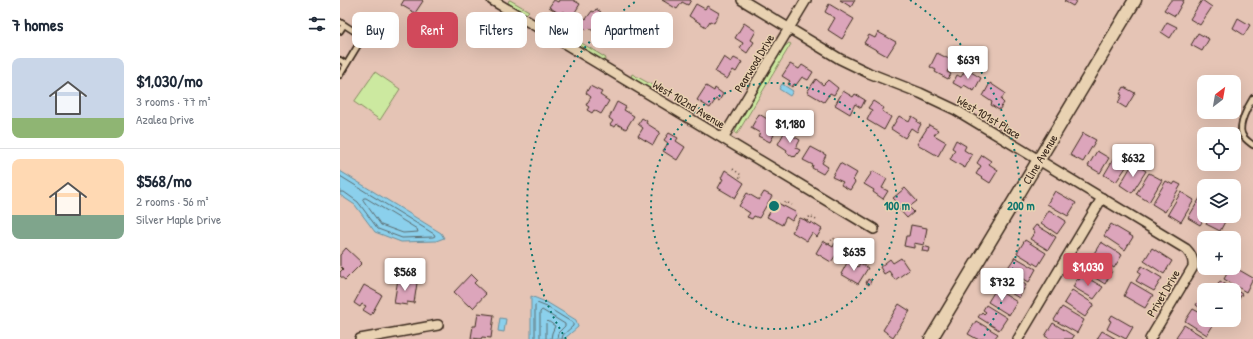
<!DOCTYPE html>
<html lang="en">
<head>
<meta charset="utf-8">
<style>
  :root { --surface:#fff; --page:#f6f6f7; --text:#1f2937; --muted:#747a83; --line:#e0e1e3; --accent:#d1495b }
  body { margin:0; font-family:"Patrick Hand",sans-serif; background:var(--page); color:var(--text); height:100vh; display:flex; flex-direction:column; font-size:15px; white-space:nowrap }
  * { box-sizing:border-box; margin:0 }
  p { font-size:13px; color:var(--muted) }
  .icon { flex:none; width:22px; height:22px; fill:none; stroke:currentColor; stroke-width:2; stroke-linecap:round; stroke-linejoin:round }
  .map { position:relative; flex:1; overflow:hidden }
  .panel { display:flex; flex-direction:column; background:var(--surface); width:340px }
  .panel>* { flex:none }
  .top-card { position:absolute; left:12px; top:12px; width:380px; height:36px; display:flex; gap:8px }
  .needle { width:26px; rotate:31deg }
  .controls { position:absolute; left:857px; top:75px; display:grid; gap:8px }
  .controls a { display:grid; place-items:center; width:44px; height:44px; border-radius:8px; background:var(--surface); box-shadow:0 4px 16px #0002; font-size:20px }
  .price { position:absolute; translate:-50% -34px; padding:0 9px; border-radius:4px; background:#fff; color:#222; font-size:13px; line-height:26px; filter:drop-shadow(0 1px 2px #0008) }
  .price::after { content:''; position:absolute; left:50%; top:24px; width:12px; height:9px; margin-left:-6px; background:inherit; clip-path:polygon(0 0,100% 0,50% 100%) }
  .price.current { background:var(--accent); color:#fff }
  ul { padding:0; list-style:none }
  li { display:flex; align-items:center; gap:12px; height:100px; padding:0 12px }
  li+li { border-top:1px solid var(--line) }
  li span { display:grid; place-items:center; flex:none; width:112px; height:80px; border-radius:8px; color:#555 }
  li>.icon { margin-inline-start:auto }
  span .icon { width:48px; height:48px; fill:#fffc; stroke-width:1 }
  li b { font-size:17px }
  h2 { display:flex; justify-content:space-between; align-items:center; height:48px; padding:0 12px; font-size:17px }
  .tag { padding:0 14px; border-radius:8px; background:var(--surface); box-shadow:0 4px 16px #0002; font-size:14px; line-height:36px }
  .tag.current { background:var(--accent); color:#fff }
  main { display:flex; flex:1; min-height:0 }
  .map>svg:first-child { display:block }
</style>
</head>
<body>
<main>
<section class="panel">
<h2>7 homes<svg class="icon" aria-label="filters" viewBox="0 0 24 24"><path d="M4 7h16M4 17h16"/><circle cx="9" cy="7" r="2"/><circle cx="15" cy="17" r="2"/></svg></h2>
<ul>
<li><span style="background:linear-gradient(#c9d6e8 75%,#8fb573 0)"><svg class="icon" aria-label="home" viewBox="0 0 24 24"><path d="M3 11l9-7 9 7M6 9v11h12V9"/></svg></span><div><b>$1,030/mo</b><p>3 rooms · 77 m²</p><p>Azalea Drive</p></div></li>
<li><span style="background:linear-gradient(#ffd9b3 70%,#7fa58c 0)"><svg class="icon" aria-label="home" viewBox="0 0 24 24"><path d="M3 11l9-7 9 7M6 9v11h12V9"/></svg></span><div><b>$568/mo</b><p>2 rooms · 56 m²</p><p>Silver Maple Drive</p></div></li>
</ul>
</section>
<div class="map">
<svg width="913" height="339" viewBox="0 0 913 339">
  <rect width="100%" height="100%" fill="#e5c4b5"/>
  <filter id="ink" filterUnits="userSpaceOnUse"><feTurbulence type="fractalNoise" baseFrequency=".025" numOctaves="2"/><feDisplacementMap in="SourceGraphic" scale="8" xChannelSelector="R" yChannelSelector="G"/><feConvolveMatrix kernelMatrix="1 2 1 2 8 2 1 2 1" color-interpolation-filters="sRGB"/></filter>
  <g filter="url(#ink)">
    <g fill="#cce9a0" stroke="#848a5f">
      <path d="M169,0H170L189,11L186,14L168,3Z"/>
      <path d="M240,42L266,58L264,61L239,46Z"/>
      <path d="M449,43L451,44L397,134L395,133L397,126L444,47Z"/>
      <path d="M35,72L60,89L40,120L14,102Z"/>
      <path d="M292,74L314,86L311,89L291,77Z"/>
    </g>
    <g fill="#8bd0ec" stroke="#6b8e9a">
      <path d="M442,84L453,91L450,96L439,89Z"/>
      <path d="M0,171L101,233L104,238L96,241L61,242L35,232L15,205L0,195Z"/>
      <path d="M191,296L208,303L236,320L238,327L224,339H191Z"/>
      <path d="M160,318L166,319L164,332L158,331Z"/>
    </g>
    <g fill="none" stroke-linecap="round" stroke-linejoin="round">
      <g stroke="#5b6c70" stroke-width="1">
        <path d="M0,176L94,234L95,236L93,237L62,238L38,229L18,202L4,192H0"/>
        <path d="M24,198H26L77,229L78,232L63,233L41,225L23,200Z"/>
        <path d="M195,339V305L197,303L207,307L233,323V326L223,335L222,339"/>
        <path d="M200,339V312L202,310L225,324V326L218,333L217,339"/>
        <path d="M206,339V323L208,321L215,326L212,333L211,339"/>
      </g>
    </g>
    <g fill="#dca5bb" stroke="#3b2a1e">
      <path d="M64,0H82L83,1L75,13L61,5Z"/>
      <path d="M214,0L218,2L219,0H233L240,4L232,17L223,11L220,14L209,7Z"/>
      <path d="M322,0H351L348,5L342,2L337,9Z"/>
      <path d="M500,0H515L511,7Z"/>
      <path d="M725,0H737L733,6L724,1Z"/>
      <path d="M831,0H844L835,16L824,10Z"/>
      <path d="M862,0L872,7L860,25L850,19Z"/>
      <path d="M356,4L365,9L367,6L379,13L374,23L370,21L366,27L349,16Z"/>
      <path d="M489,4L514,19L502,39L488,30L495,18L485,12Z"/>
      <path d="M256,9L261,12L259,15L266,20L257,34L249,28L247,30L236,23L241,16L246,19L252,11L254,12Z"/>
      <path d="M898,18L910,25L904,35L893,28Z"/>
      <path d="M827,22L837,27L830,38L821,32Z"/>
      <path d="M404,23L416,31L411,40L414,42L407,53L400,48L403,43L395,38Z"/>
      <path d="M538,32L556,42L547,56L524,43L529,35L535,38Z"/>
      <path d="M858,33L869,39L862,51L851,45Z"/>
      <path d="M597,53L613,61L607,72L611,74L608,79L595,72L596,70L590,67Z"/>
      <path d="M384,57L391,62L394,58L402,62L396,72L393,70L387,79L375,72Z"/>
      <path d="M450,64L459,69L462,65L473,72L468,80L462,77L456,85L454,84L452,87L448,84L450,81L442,76Z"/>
      <path d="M626,69L641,78L634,91L624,85L622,88L613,83L617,75L621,77Z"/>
      <path d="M476,79L483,85L488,80L498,88L494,95L490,93L484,102L467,92Z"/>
      <path d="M650,83L665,93L661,100L664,103L659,110L651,105L652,102L643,96Z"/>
      <path d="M250,86L262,92L260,95L269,101L261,114L254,110L252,113L247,110L249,107L246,105L251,97L246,93Z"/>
      <path d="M366,86L374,91L375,88L383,94L379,101L376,99L370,108L357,100Z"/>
      <path d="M784,87L795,93L786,108L778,103L782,95L780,94Z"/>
      <path d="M503,91L513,97L515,94L525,100L521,108L515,104L510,114L495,105Z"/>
      <path d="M533,101L544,108L542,111L551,117L544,130L527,120L532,110L528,108Z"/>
      <path d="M277,102L286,107L284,110L294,116L286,129L277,124L275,127L270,125L273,121L269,118Z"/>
      <path d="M419,114L434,123L429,131L434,135L430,142L418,136L420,133L411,128Z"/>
      <path d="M559,116L569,122L572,116L578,120L577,122L581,124L577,132L571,128L565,138L551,129Z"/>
      <path d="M302,118L307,121L306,123L320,132L313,145L298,136L303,128L298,124Z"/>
      <path d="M589,125L598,130L594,135L606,142L598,156L577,144Z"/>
      <path d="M445,131L460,140L456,148L460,150L455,157L454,156L453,157L446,152L447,150L438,144Z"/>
      <path d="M329,133L338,138L336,141L345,147L337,160L323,151L328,143L324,140Z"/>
      <path d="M743,133L756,140L743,162L730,155Z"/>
      <path d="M616,140L626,146L624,150L632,155L625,168L610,159L615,150L612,148Z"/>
      <path d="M471,147L486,155L482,163L488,167L483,174L472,168L473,165L463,160Z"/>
      <path d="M757,151L769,158L760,173L748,166Z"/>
      <path d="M777,153L784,157L786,153L793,157L776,182L764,175Z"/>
      <path d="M642,155L651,161L649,164L658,170L650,183L636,174L641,166L637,163Z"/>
      <path d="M500,163L517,173L513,180L515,182L510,190L501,185L503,182L492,177Z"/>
      <path d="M793,163L806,171L792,193L780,185Z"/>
      <path d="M385,170L404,183L395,198L378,188L383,179L381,178Z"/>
      <path d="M533,171L547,179L542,188L548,191L543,199L533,192L534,190L524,184Z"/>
      <path d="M809,173L822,180L809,202L796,194Z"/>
      <path d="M826,181L833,185L835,182L841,185L825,212L812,204Z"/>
      <path d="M565,188L577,201L569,207L574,212L567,218L558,208L561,206L553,198Z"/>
      <path d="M715,191L736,203L728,216L707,204Z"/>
      <path d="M424,192L432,196L419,218L414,216L412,219L407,217L410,213L399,206L407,193L419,200Z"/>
      <path d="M841,192L854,200L841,222L828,214Z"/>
      <path d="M860,198L864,200V216H866L860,225L848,218Z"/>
      <path d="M436,202L457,213L452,221L446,217L442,225L427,217Z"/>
      <path d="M709,210L726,221L717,234L701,223Z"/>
      <path d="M871,216H888L880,231L866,224Z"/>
      <path d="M460,218L465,220L470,224L471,222L482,229L477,237L472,233L467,241L452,232Z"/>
      <path d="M771,224L793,237L785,250L764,236Z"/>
      <path d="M571,225L587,228L584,245L574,243V248L564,246L566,236H569Z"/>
      <path d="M696,225L716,237L708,250L690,239L695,232L692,230Z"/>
      <path d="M685,240L706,253L698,266L677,253Z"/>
      <path d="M483,241L493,247L495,243L504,249L500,257L496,255L491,262L476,253Z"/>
      <path d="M761,242L782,255L774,268L753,255Z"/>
      <path d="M583,246L590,248L589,252L582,251Z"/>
      <path d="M6,248L22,263L5,280L0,276V272L3,269L0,266V255Z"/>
      <path d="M812,248L832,261L824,274L804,261Z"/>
      <path d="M675,257L696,269L689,282L667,269Z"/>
      <path d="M561,258L569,270L555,280L549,271L544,274L540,267L550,259L553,263Z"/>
      <path d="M752,258L772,271L765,284L744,271Z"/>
      <path d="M508,261L518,267L520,263L528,268L518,284L501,274Z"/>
      <path d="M802,266L822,278L814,291L796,281L801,273L798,271Z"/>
      <path d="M894,267L913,278L906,292L884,279L890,268H894Z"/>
      <path d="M665,272L686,285L679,298L658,285Z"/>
      <path d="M131,274L137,280L134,283L146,294L133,308L130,305L129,306L114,292Z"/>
      <path d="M742,275L763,287L754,299L733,287L737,279L739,280Z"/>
      <path d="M58,279L77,283L74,303L67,302V305L54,303Z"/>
      <path d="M528,279L531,281L529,285L526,283Z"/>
      <path d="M880,281L902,294L894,307V290H875Z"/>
      <path d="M791,282L813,295L805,308L784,296Z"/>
      <path d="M24,285L42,295L31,315L23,310L26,306L22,304L20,307L14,303Z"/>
      <path d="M656,289L677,302L669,315L648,302Z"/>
      <path d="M732,290L754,304L745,317L724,303Z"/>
      <path d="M863,293H864V311L856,305Z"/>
      <path d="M559,304L570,311L553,337L543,330Z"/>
      <path d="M646,305L667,318L659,330L638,317L642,312L644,314L646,312L643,310Z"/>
      <path d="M722,307L744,320L737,333L714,320Z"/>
      <path d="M853,309L864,315V320H872L875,322L867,335L845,321Z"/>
      <path d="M138,313L154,315L151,338L142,337L141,339L131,338L133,326H136Z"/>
      <path d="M772,315L793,327L786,339L767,329L771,321L769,320Z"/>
      <path d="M636,321L658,334L654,339H637L628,334Z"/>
      <path d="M713,323L734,336L732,339H710L705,336Z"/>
      <path d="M844,325L865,338V339H838L836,337Z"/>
      <path d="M762,331L776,339H757Z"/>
    </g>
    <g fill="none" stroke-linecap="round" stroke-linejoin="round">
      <defs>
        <g id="lane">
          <path d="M0,22L23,37L0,75"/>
          <path d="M0,31L4,25"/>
          <path d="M0,60L6,64"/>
          <path d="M913,98C908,106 898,125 902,134C904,139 909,142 913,145"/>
        </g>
        <g id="street">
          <path d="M152,0L534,229"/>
          <path d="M402,0L500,59L529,73L580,93L616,110L846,249C851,254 854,259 853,267L810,339"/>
          <path d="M383,138L466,0"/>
          <path d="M20,339L98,325"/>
          <path d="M678,339L762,198"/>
        </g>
        <g id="secondary">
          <path id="s1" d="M591,339L795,0"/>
        </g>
      </defs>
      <use href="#lane" stroke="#3b2a1e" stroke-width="8"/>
      <use href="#street" stroke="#3b2a1e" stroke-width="12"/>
      <use href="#secondary" stroke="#3b2a1e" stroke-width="15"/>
      <g stroke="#3b2a1e" stroke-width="1.5" stroke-dasharray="1 3" stroke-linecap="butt">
        <path d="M393,169L401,175L398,180"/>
        <path d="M442,206L446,202L452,205"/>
        <path d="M467,221L470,216L478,221"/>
        <path d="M489,244L493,238L501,243"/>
      </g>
      <use href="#lane" stroke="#e9d2b2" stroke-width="4.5"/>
      <use href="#street" stroke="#e9d2b2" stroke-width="9"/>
      <use href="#secondary" stroke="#e9d2b2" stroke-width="12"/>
    </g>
  </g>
  <g fill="none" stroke="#0f766e" stroke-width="2" stroke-dasharray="2 4">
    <circle cx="434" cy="206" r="123"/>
    <path d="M226 339A247 247 0 0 1 298 0M570 0A247 247 0 0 1 642 339"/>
  </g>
  <g text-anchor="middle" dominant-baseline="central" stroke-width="3" stroke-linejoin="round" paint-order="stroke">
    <g font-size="12" fill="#3b2a1e" stroke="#e9d2b2">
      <text transform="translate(414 63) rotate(-59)">Pearwood Drive</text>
      <text transform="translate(349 104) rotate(31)">West 102nd Avenue</text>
      <text transform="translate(649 117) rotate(31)">West 101st Place</text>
      <text stroke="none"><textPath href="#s1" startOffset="210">Cline Avenue</textPath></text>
      <text transform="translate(823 293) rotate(-59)">Privet Drive</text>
    </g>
  </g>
  <circle cx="434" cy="206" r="6" fill="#0f766e" stroke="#e9d2b2" stroke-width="2"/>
  <g font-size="12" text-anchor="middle" font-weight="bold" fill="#0f766e" stroke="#e9d2b2" stroke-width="3" stroke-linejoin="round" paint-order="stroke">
    <text x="557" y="210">100 m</text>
    <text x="681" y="210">200 m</text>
  </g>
</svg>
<div class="controls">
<a><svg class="needle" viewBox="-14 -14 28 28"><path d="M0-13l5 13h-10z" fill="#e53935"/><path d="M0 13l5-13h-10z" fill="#747a83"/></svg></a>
<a><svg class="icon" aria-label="locate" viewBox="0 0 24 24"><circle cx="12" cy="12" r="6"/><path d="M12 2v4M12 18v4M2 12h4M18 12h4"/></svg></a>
<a><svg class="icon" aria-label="layers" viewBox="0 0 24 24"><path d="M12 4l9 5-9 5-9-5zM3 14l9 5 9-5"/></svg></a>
<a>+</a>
<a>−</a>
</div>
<b class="price" style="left:628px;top:80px">$639</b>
<b class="price" style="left:450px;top:144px">$1,180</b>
<b class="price" style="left:793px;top:178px">$632</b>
<b class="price" style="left:514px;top:272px">$635</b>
<b class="price current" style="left:748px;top:287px">$1,030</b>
<b class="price" style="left:65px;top:292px">$568</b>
<b class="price" style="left:662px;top:302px">$732</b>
<div class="top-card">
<a class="tag">Buy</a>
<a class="tag current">Rent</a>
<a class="tag">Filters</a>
<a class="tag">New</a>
<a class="tag">Apartment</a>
</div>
</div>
</main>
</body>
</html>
